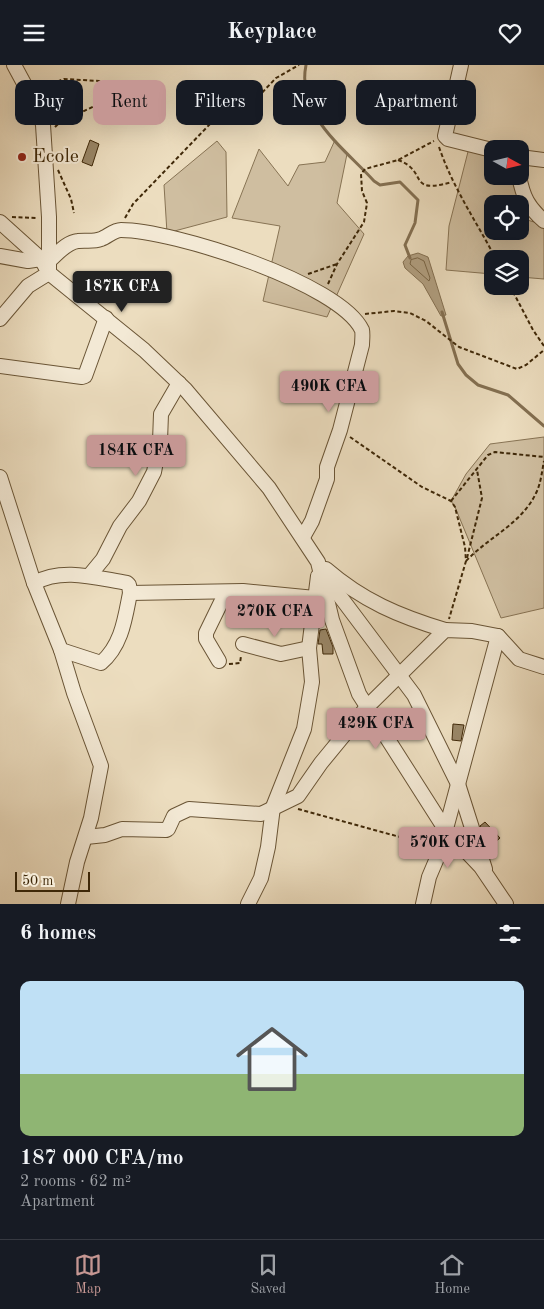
<!DOCTYPE html>
<html lang="en">
<head>
<meta charset="utf-8">
<style>
  :root { --surface:#171b24; --page:#20242c; --text:#f1f3f6; --muted:#9ea1a6; --line:#363941; --accent:#c59692 }
  body { margin:0; font-family:"Old Standard TT",serif; background:var(--page); color:var(--text); height:100vh; display:flex; flex-direction:column; font-size:19px; white-space:nowrap }
  * { box-sizing:border-box; margin:0 }
  p { font-size:16px; color:var(--muted) }
  .icon { flex:none; width:28px; height:28px; fill:none; stroke:currentColor; stroke-width:2; stroke-linecap:round; stroke-linejoin:round }
  .map { position:relative; height:839px; overflow:hidden }
  .drawer { display:flex; flex-direction:column; background:var(--surface); flex:1 }
  .drawer>* { flex:none }
  .hud { position:absolute; left:15px; top:15px; width:515px; height:45px; display:flex; gap:10px }
  .needle { width:32px; rotate:98deg }
  .tools { position:absolute; left:484px; top:75px; display:grid; gap:10px }
  .tools a { display:grid; place-items:center; width:45px; height:45px; border-radius:10px; background:var(--surface); box-shadow:0 5px 20px #0002; font-size:25px }
  .scale { position:absolute; left:15px; bottom:12px; width:75px; box-sizing:border-box; padding-left:5px; border:2px solid #3f2808; border-top:0; font-size:14px; line-height:18px; white-space:nowrap; color:#3f2808; -webkit-text-stroke:4px #f3e9d5; paint-order:stroke }
  .price { position:absolute; translate:-50% -42px; padding:0 11px; border-radius:5px; background:var(--accent); color:#111; font-size:16px; line-height:32px; filter:drop-shadow(0 1px 2px #0008) }
  .price::after { content:''; position:absolute; left:50%; top:30px; width:15px; height:11px; margin-left:-8px; background:inherit; clip-path:polygon(0 0,100% 0,50% 100%) }
  .price.selected { background:#222; color:#fff }
  ul { padding:0; list-style:none }
  li { display:grid; align-content:center; gap:10px; height:265px; padding:0 20px }
  li span { display:grid; place-items:center; height:155px; border-radius:10px; color:#555 }
  li>.icon { margin-inline-start:auto }
  span .icon { width:90px; height:90px; fill:#fffc; stroke-width:1 }
  li b { font-size:21px }
  h2 { display:flex; justify-content:space-between; align-items:center; height:60px; padding:0 20px; font-size:21px }
  .pill { padding:0 18px; border-radius:10px; background:var(--surface); box-shadow:0 5px 20px #0002; font-size:18px; line-height:45px }
  .pill.selected { background:var(--accent); color:#111 }
  header { display:flex; justify-content:space-between; align-items:center; height:65px; padding:0 20px; background:var(--surface); font-size:22px; font-weight:600 }
  .tab-bar { display:flex; justify-content:space-around; align-items:center; height:70px; border-top:1px solid var(--line); background:var(--surface); font-size:14px; color:var(--muted) }
  .tab-bar a { display:grid; justify-items:center; gap:2px }
  .tab-bar .selected { color:var(--accent) }
  .map>svg:first-child { display:block }
</style>
</head>
<body>
<header><svg class="icon" aria-label="menu" viewBox="0 0 24 24"><path d="M4 6h16M4 12h16M4 18h16"/></svg>Keyplace<svg class="icon" aria-label="heart" viewBox="0 0 24 24"><path d="M12 20l-8-8c-3-5 5-10 8-4 3-6 11-1 8 4z"/></svg></header>
<div class="map">
<svg width="544" height="839" viewBox="0 0 544 839">
  <rect width="100%" height="100%" fill="#ecddbf"/>
  <filter id="stains"><feTurbulence type="fractalNoise" baseFrequency=".004" numOctaves="4"/><feColorMatrix values="0 0 0 0 .2 0 0 0 0 .09 0 0 0 0 .02 0 0 0 .5 -.17"/></filter>
  <radialGradient id="worn" r=".72"><stop offset=".6" stop-color="#630" stop-opacity="0"/><stop offset="1" stop-color="#630" stop-opacity=".3"/></radialGradient>
  <g fill="#cfbea0" stroke="#877354" fill-rule="evenodd">
    <path d="M335,75L347,89L337,138L364,169L327,252L263,236L280,161L232,153L259,84L288,121L299,100L325,97Z"/>
    <path d="M471,75L510,84H492V111H520V86L526,87L524,154L544,160V214L520,212V194H492V209L446,205L449,161ZM492,139H520V166H492Z"/>
    <path d="M217,76L226,87L227,152L167,168L164,120Z"/>
    <path d="M544,372V543L501,553L455,442L451,436L466,409L490,379Z"/>
  </g>
  <path fill="#b19f81" stroke="#836f51" d="M418,188L428,192L446,250L441,251L423,219L405,203L403,197L408,191Z"/>
  <g fill="none" stroke-linecap="round" stroke-linejoin="round">
    <path stroke="#786444" stroke-width="1" d="M418,193L424,196L430,213L429,216L410,199L411,195Z"/>
    <g stroke="#836f51" stroke-width="3">
      <path d="M306,0C296,50 344,83 374,116L380,120L400,117L418,135L415,158L405,180L410,193"/>
      <path d="M442,247L458,299L466,310L478,320L508,330L544,361"/>
    </g>
  </g>
  <g fill="#998667" stroke="#3f2808">
    <path d="M90,75L99,79L92,101L82,97Z"/>
    <path d="M285,539L303,541L298,556L281,550Z"/>
    <path d="M326,564L333,582V589H323L322,579H318L320,565Z"/>
    <path d="M453,659L464,660L461,676L452,675Z"/>
    <path d="M485,757L500,773L492,780L484,770L480,761Z"/>
  </g>
  <g fill="none" stroke-linecap="round" stroke-linejoin="round">
    <defs>
      <g id="minor">
        <path d="M14,0L40,48L43,60L49,152V208L144,285L185,324L269,423L318,497L332,555L359,629L445,764L481,802L506,839"/>
        <path d="M461,0L445,71L448,74L492,85"/>
        <path d="M520,92L544,95"/>
        <path d="M519,111C523,132 528,142 544,156"/>
        <path d="M0,157L41,194L49,208L28,221L0,254"/>
        <path d="M0,191L28,196L41,194"/>
        <path d="M50,195C58,188 67,177 78,176C86,175 93,177 101,174C107,172 114,165 121,165C172,165 340,218 362,265C363,269 362,276 362,280L340,365L327,402V414L312,456L303,472"/>
        <path d="M0,301L82,312L85,311L106,253"/>
        <path d="M0,412L34,518L61,585L101,598C122,580 125,553 130,528"/>
        <path d="M326,504C363,536 399,551 445,565"/>
        <path d="M324,510L414,630L458,719L485,804"/>
        <path d="M89,511L103,494L120,461L139,436L154,407L160,376L161,349L179,318"/>
        <path d="M34,518C63,502 96,513 127,518L129,520L130,528L243,526L315,533"/>
        <path d="M243,579L281,589L309,583"/>
        <path d="M61,585L74,628L101,701L91,753L77,797L68,839"/>
        <path d="M219,596L206,574V568L226,527"/>
        <path d="M86,772L105,770L122,764L166,765L168,764L174,751L189,744L261,749L298,731L321,698L367,642L445,565L472,566L498,571L519,594L544,602"/>
        <path d="M248,839L261,813L268,782L273,742L304,664L312,617L309,583L318,511"/>
        <path d="M423,839L429,812L440,786L498,571"/>
      </g>
    </defs>
    <use href="#minor" stroke="#6a5536" stroke-width="16"/>
    <g stroke="#3f2808" stroke-width="2" stroke-dasharray="4 2.5" stroke-linecap="butt">
      <path d="M42,28L56,17L64,14L99,16L130,27L145,21"/>
      <path d="M55,62L59,58L126,26"/>
      <path d="M439,82C453,123 476,156 496,194"/>
      <path d="M398,95C429,106 406,130 452,117"/>
      <path d="M58,105L71,134L74,148"/>
      <path d="M12,152L37,153"/>
      <path d="M125,153L133,139L210,59L256,34L276,13L299,0"/>
      <path d="M308,209L337,199"/>
      <path d="M328,219L337,199L364,157L367,138L362,126L361,109L365,104L398,95L434,76"/>
      <path d="M510,221L533,265L544,281"/>
      <path d="M365,249L394,246L410,248L426,256L459,282L517,304L526,300L544,285"/>
      <path d="M350,372L422,422L451,436L455,442L465,482L466,496L449,554"/>
      <path d="M451,436L488,390L495,387L544,392"/>
      <path d="M467,493L482,433L477,405"/>
      <path d="M466,496C490,471 523,458 537,426C541,417 542,406 544,396"/>
      <path d="M229,599L240,598L241,591"/>
      <path d="M298,744L429,780"/>
    </g>
    <use href="#minor" stroke="#f3e9d5" stroke-width="14"/>
  </g>
  <circle fill="#8f2418" stroke="#f3e9d5" stroke-width="2" cx="22" cy="92" r="5"/>
  <g text-anchor="middle" dominant-baseline="central" stroke-width="4" stroke-linejoin="round" paint-order="stroke">
    <g font-size="20" fill="#3f2808" stroke="#f3e9d5" text-anchor="start">
      <text x="32" y="92">Ecole</text>
    </g>
  </g>
  <rect width="100%" height="100%" filter="url(#stains)"/>
  <rect width="100%" height="100%" fill="url(#worn)"/>
</svg>
<div class="tools">
<a><svg class="needle" viewBox="-14 -14 28 28"><path d="M0-13l5 13h-10z" fill="#e53935"/><path d="M0 13l5-13h-10z" fill="#9ea1a6"/></svg></a>
<a><svg class="icon" aria-label="locate" viewBox="0 0 24 24"><circle cx="12" cy="12" r="6"/><path d="M12 2v4M12 18v4M2 12h4M18 12h4"/></svg></a>
<a><svg class="icon" aria-label="layers" viewBox="0 0 24 24"><path d="M12 4l9 5-9 5-9-5zM3 14l9 5 9-5"/></svg></a>
</div>
<div class="scale">50 m</div>
<b class="price selected" style="left:122px;top:248px">187K CFA</b>
<b class="price" style="left:329px;top:348px">490K CFA</b>
<b class="price" style="left:136px;top:412px">184K CFA</b>
<b class="price" style="left:275px;top:573px">270K CFA</b>
<b class="price" style="left:376px;top:685px">429K CFA</b>
<b class="price" style="left:448px;top:804px">570K CFA</b>
<div class="hud">
<a class="pill">Buy</a>
<a class="pill selected">Rent</a>
<a class="pill">Filters</a>
<a class="pill">New</a>
<a class="pill">Apartment</a>
</div>
</div>
<section class="drawer">
<h2>6 homes<svg class="icon" aria-label="filters" viewBox="0 0 24 24"><path d="M4 7h16M4 17h16"/><circle cx="9" cy="7" r="2"/><circle cx="15" cy="17" r="2"/></svg></h2>
<ul>
<li><span style="background:linear-gradient(#bfe0f5 60%,#8fb573 0)"><svg class="icon" aria-label="home" viewBox="0 0 24 24"><path d="M3 11l9-7 9 7M6 9v11h12V9"/></svg></span><div><b>187 000 CFA/mo</b><p>2 rooms · 62 m²</p><p>Apartment</p></div></li>
</ul>
</section>
<nav class="tab-bar">
<a class="selected"><svg class="icon" aria-label="map" viewBox="0 0 24 24"><path d="M3 6l6-2 6 2 6-2v14l-6 2-6-2-6 2zM9 4v14M15 6v14"/></svg>Map</a>
<a><svg class="icon" aria-label="saved" viewBox="0 0 24 24"><path d="M7 4h10v16l-5-4-5 4z"/></svg>Saved</a>
<a><svg class="icon" aria-label="home" viewBox="0 0 24 24"><path d="M3 11l9-7 9 7M6 9v11h12V9"/></svg>Home</a>
</nav>
</body>
</html>
